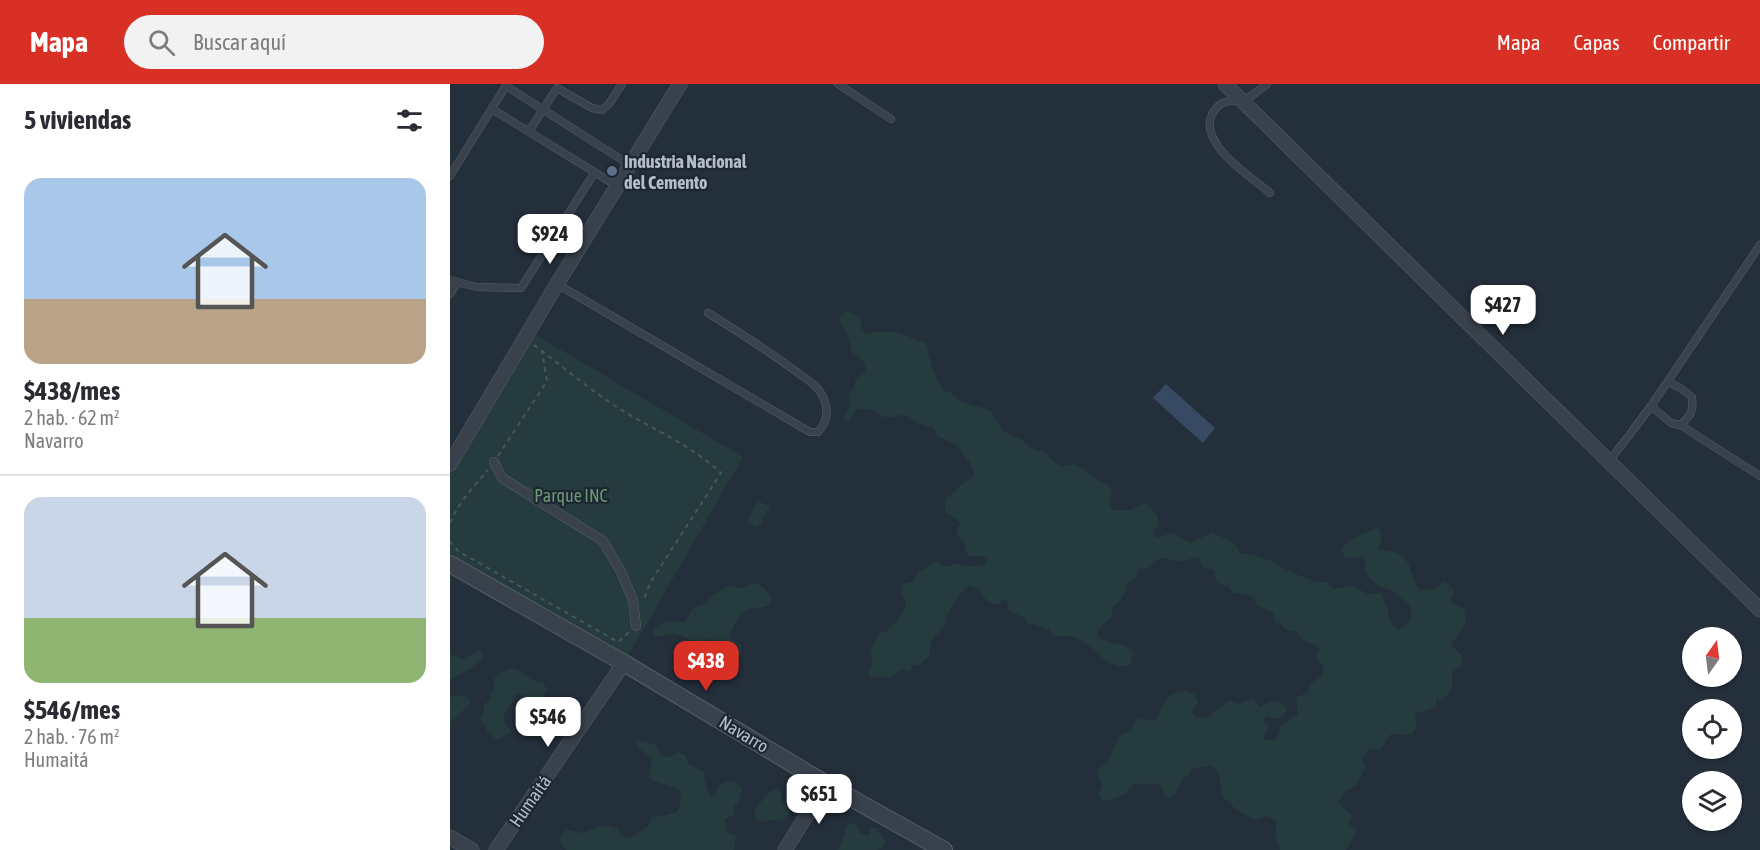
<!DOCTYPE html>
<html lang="es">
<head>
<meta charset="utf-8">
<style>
  :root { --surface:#fff; --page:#f2f2f3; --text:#2b2b33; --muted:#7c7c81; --line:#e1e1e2; --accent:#d93025 }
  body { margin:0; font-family:"Asap Condensed",sans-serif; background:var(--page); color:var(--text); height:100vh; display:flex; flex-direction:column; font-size:22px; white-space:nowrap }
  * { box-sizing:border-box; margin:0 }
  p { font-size:20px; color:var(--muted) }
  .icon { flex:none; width:33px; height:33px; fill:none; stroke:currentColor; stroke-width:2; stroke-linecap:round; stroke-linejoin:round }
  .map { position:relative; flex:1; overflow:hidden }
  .sheet { display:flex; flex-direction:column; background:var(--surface); width:450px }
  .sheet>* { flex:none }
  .needle { width:39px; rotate:14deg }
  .buttons { position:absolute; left:1232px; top:543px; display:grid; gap:12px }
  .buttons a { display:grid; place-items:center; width:60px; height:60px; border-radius:50%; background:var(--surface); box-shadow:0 2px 4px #0004; font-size:30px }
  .price { position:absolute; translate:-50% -51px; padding:0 14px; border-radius:12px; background:#fff; color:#222; font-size:20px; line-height:39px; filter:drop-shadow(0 2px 3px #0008) }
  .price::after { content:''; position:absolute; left:50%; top:36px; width:18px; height:14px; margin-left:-9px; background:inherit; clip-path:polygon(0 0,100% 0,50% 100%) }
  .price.on { background:var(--accent); color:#fff }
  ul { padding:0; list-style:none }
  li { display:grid; align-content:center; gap:12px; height:318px; padding:0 24px }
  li+li { border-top:2px solid var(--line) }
  li span { display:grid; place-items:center; height:186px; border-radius:18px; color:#555 }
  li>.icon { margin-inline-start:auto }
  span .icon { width:108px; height:108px; fill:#fffc; stroke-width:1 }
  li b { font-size:26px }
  h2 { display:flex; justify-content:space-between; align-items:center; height:72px; padding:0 24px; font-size:26px }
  header { display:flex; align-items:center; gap:36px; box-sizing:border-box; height:84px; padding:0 30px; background:var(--accent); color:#fff }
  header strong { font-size:28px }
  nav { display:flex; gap:33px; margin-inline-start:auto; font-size:21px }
  .search { width:420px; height:54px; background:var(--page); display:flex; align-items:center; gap:15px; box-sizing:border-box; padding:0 21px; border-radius:33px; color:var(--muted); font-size:22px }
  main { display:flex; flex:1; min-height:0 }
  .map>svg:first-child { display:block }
</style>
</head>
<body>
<header>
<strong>Mapa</strong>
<div class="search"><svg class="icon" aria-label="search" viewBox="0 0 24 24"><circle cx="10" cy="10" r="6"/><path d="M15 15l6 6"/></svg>Buscar aquí</div>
<nav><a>Mapa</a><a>Capas</a><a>Compartir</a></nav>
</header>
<main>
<section class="sheet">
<h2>5 viviendas<svg class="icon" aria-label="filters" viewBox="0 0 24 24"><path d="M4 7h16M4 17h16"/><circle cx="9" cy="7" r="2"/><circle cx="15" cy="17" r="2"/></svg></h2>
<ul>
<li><span style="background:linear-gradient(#a9c7e8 65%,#b9a48a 0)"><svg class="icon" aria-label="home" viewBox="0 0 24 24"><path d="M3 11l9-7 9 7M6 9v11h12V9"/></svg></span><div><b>$438/mes</b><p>2 hab. · 62 m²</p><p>Navarro</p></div></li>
<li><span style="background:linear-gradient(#c9d6e8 65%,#8fb573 0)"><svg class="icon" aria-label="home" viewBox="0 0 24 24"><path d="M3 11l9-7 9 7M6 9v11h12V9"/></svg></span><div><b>$546/mes</b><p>2 hab. · 76 m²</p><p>Humaitá</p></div></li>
</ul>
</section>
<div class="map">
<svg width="1310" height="766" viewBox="0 0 1310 766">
  <rect width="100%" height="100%" fill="#242f3c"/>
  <g fill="#263b3d">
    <path d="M399,227L410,234L411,244L416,249L443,247L476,259C480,275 484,294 494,307L500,308L510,317L539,326L554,348L571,355L581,364L596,369L605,379L612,382L623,380L629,382L648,397L658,400L662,407L659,420L663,426C667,426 674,427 678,426C696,422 692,412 707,431L708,442L704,445L706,454L721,449L741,459L762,448L785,460L790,469L804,471L822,477L838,487L866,498H876L884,505L902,502L918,510L931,509L938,526L939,536L948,546C959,541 963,535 960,522L942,506L928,502L915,489V477L912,473L899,474L894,472L892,466C896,456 916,448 926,444L929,445L932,455L928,465C934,467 942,467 948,469C963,476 960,497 971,507L986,504L994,498L1000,501L1004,509L1000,516L1003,520L1013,524C1022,545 1008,545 1001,562L1012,571V581L1003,587C1001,603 1004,605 991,617L987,613L986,623L965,630L966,645L961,651L941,650L931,665H919L912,675L915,684L907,701L895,707L888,718L902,731L898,740L907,746L896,766H830L825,752L827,737L817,732L805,736L784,724L780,718L773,714C769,703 773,691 762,682L741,685C739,692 735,692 731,698C726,705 728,711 719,715L713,709L711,701C702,697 693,702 684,700L676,710L655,717L650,714L649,709L652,701C647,690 645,683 658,678L668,653L682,645L684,639L690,634L702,637L707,635C711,618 727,598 745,611L748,619L742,628C745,636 751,633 758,634L767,625L779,617L790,620L802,614L804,615L810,623L821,617L832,619L837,625L834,632L829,635L816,632L814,637L819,643L813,655L823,657L827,654L831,641L848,630L846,614L858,608L861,599L873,591V580L867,576L866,571L870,566L868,562L853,556L847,548L836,546L831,540L826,539L823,529L807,521L802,512L783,509L778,502L767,499L763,486L753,484L748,474C741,473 740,476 734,477C717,478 712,467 700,483L689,486L684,496L677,500C676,511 671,516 663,523L662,533L648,545L647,550C655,562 673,556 683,568L681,579C663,591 646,565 632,557C622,551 613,552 603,552L599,545L577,539L575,534L559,527L557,517L552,516L548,520C537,520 537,516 531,509C528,504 522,503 517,502L504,519L497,532L496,540L482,556L479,572L470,581L462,582L460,588L452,586L438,594L431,592L421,594L418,589L423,579L420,569L429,549L437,547L440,542L445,540L455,525L456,517L450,505L453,500L464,497L468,488L475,485L485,477L490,478L492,483C497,483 501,481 507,480C519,479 530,489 538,476L532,471L521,473L515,468L514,458L507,451L506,446L510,440L509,437L495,428L496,414C504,410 507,404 513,399C516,396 520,396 522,394C529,385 511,369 507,361L488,353L483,344L467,339L458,332L450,331L440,334L431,332L425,326L408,325L397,339L394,337V332L401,322L398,311L404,303L406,294L415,289C418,279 410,273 402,268L398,252L388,236L392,229Z"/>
    <path d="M79,247L293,373L174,579L0,480V380Z"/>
    <path d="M308,417L320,423L308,444L296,437Z"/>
    <path d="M308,499L321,511L322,516L317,522C312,524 307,523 302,524C290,527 280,543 281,555L291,560C294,575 285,589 270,581L268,574L263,572L265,558L261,555L248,559L224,549L208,553L204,551L203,546L216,537L235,538L243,524L256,520L263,511L279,502L293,504L300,500Z"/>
    <path d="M29,567L34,572C30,581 9,590 0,596V570L13,575Z"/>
    <path d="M61,585C74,585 80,599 93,599L97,605C93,613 88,621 83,628L80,627L79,614L68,609L54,631L56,642L62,647L47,656L37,647L35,640L30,635L34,629V621L40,615V610L44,605V595L49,589Z"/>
    <path d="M12,611L19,615L21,619L0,639V613Z"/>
    <path d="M188,656L204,660L212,672L220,673L227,668L235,671L238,679L255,689L254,694L260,712L266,711L269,701C280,696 283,695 292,704L289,716L284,723V731L274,735L277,748L286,752L284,766H116L109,754L116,745L132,749L155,741L168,745L172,752L180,755L199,741L201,733L212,732L227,728L231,717L230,707C220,700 208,701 199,694L202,676L187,662L185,657Z"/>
    <path d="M326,705L331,708L332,717L339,725V731C330,739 321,735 309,738L306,735L305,725L319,708Z"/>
    <path d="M401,739L409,742L410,749L419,751L421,744H427L436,757L432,764L427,766H387L395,751L396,743Z"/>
  </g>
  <path fill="#384a63" d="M716,300L765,344L753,359L703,314Z"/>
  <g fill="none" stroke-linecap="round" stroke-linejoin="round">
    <defs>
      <g id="service">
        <path d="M388,0L441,35"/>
        <path d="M817,0L793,18C780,16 772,16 764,27C744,57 800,92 820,109"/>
        <path d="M56,2L180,81"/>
        <path d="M42,25L167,102"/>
        <path d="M79,47L107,4L142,24L152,26L159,20L172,0"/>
        <path d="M0,92L57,0"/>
        <path d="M0,196L26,203L71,204L145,88"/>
        <path d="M107,200L360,348H368C380,335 379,321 369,306C363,298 352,292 344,286C316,265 287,247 258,229"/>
        <path d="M0,210L7,199"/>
        <path d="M1201,322L1221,339L1230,341C1240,333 1244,327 1242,313L1232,305L1218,298"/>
        <path d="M1230,341L1310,392"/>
        <path d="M1183,346L1201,322L1310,161"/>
        <path d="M1159,377L1181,349"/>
      </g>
      <path id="pedestrian" d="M44,378L52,394L153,457L170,486L183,516L186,542"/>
      <g id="minor">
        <path d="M775,0L1310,526"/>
        <path d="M0,380L107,200L230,0"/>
        <path d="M0,753L22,766"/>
        <path d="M46,766L174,579"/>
        <path d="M335,766L376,700"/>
      </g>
      <path id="tertiary" d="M0,480L174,579L376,700L494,766"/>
    </defs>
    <use href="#service" stroke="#565f6a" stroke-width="8"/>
    <use href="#pedestrian" stroke="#565f6a" stroke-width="10"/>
    <use href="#minor" stroke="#565f6a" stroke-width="15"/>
    <use href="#tertiary" stroke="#565f6a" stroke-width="18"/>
    <g stroke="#44585a" stroke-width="2" stroke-dasharray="4.5 4.5" stroke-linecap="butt">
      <path d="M84,261C112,282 140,306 170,325C204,346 241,361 271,389L200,499L193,518"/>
      <path d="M48,372L97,297L92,267"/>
      <path d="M0,439C9,418 23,403 38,386"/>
      <path d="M0,457L8,467L168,558L180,547"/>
    </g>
    <use href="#service" stroke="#38414c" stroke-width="7"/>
    <use href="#pedestrian" stroke="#38414c" stroke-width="9"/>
    <use href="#minor" stroke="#38414c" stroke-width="14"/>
    <use href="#tertiary" stroke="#38414c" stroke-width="16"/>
  </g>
  <circle fill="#5c6f8a" stroke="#1d2631" stroke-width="2" cx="162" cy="87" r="6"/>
  <g text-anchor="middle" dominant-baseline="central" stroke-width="4.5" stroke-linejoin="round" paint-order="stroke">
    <g font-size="18" font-weight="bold" fill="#b4bcc8" stroke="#1d2631" text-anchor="start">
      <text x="174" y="77">Industria Nacional<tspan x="174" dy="21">del Cemento</tspan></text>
    </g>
    <g font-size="18" fill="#6b9875" stroke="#1d2631">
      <text x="121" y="411">Parque INC</text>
    </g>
    <g font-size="18" fill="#b4bcc8" stroke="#1d2631">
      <text transform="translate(294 650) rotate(31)">Navarro</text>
      <text transform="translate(80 717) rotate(-55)">Humaitá</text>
    </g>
  </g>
</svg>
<div class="buttons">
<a><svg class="needle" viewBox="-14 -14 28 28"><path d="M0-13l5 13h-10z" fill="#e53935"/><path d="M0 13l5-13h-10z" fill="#7c7c81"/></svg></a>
<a><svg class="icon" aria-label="locate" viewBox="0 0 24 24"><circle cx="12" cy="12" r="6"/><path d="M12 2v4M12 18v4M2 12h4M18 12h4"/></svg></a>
<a><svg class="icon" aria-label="layers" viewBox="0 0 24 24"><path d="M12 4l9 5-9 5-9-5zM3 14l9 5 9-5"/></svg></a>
</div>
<b class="price" style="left:100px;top:181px">$924</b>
<b class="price" style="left:1053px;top:252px">$427</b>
<b class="price on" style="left:256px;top:608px">$438</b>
<b class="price" style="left:98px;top:664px">$546</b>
<b class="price" style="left:369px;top:741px">$651</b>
</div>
</main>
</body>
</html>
